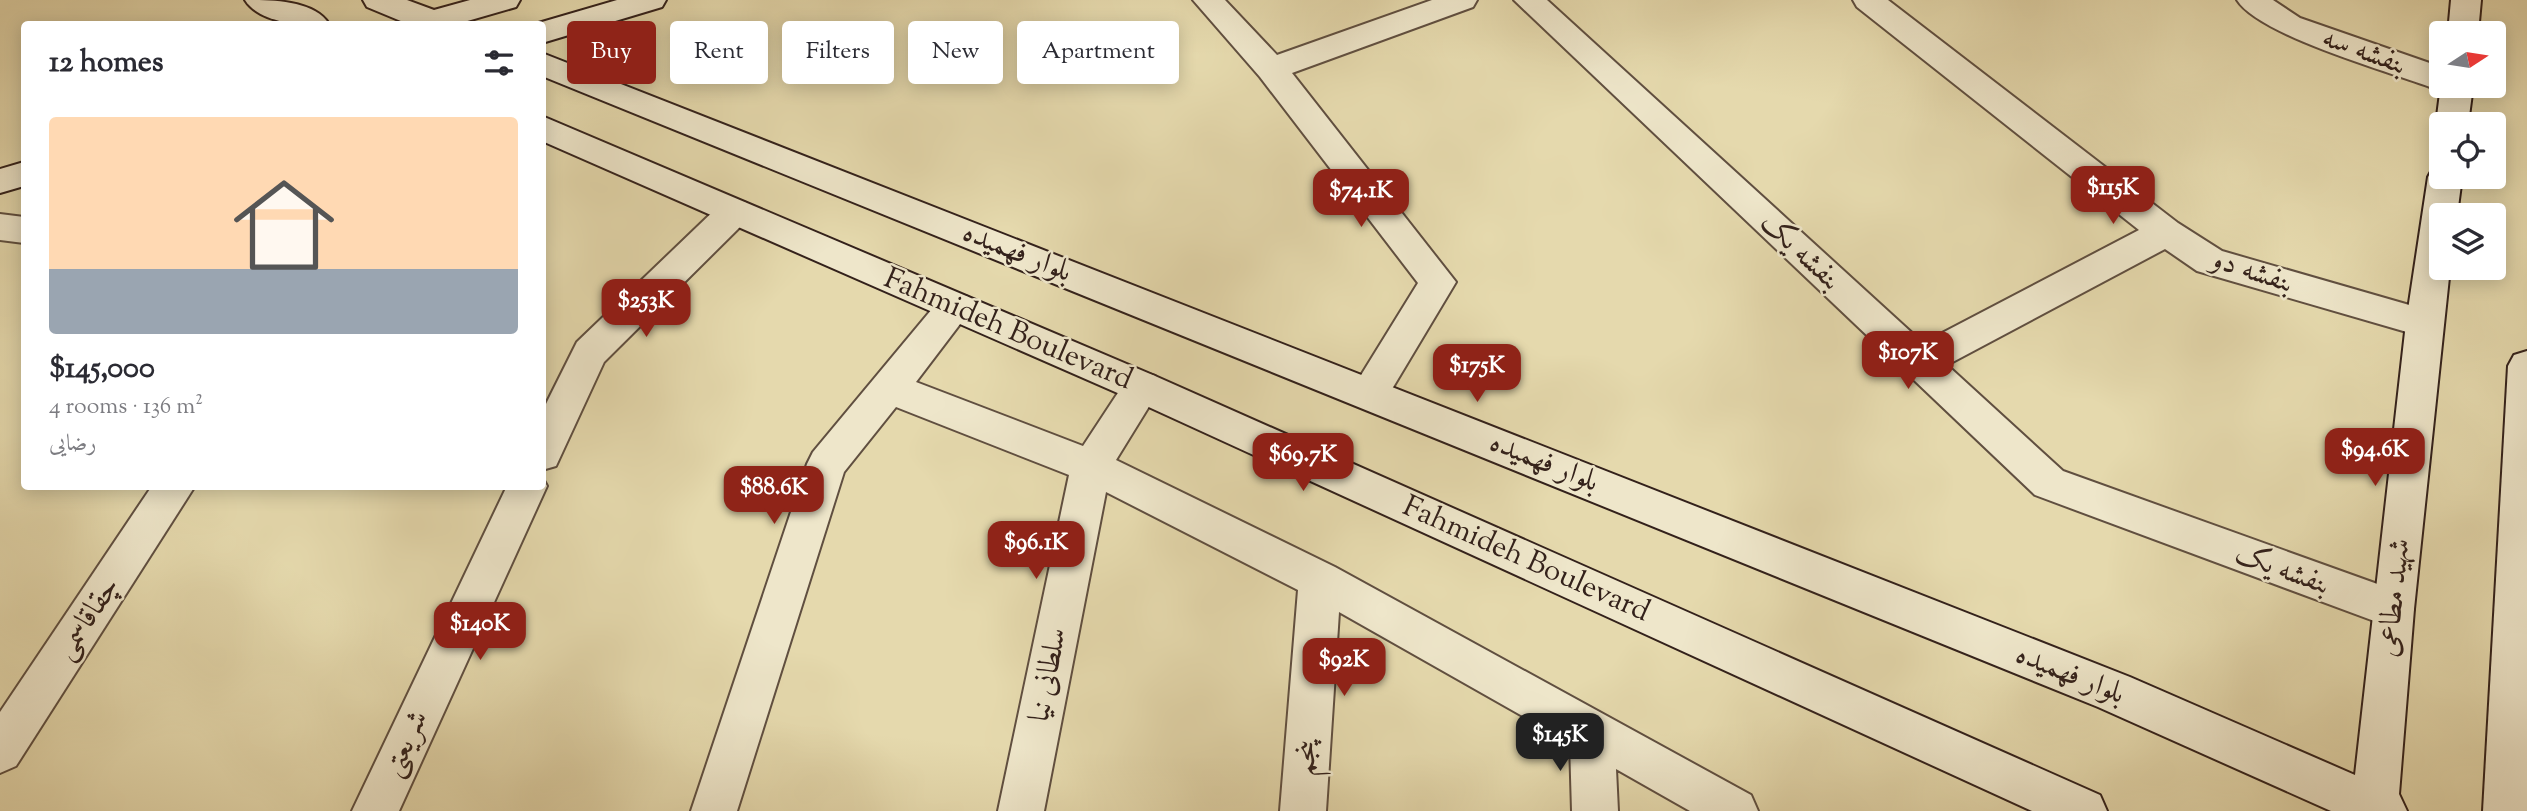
<!DOCTYPE html>
<html lang="en">
<head>
<meta charset="utf-8">
<style>
  :root { --surface:#fff; --page:#f2f2f3; --text:#2b2b33; --muted:#7c7c81; --accent:#8f2418 }
  body { margin:0; font-family:"Sorts Mill Goudy",Amiri,serif; background:var(--page); color:var(--text); height:100vh; display:flex; flex-direction:column; font-size:26px; white-space:nowrap }
  * { box-sizing:border-box; margin:0 }
  p { font-size:23px; color:var(--muted) }
  .icon { flex:none; width:38px; height:38px; fill:none; stroke:currentColor; stroke-width:2; stroke-linecap:round; stroke-linejoin:round }
  .map { position:relative; flex:1; overflow:hidden }
  .sheet { position:absolute; left:21px; top:21px; width:525px; height:469px; display:flex; flex-direction:column; background:var(--surface); border-radius:7px; box-shadow:0 4px 18px #0003 }
  .sheet>* { flex:none }
  .banner { position:absolute; left:567px; top:21px; width:665px; height:63px; display:flex; gap:14px }
  .needle { width:46px; rotate:78deg }
  .buttons { position:absolute; left:2429px; top:21px; display:grid; gap:14px }
  .buttons a { display:grid; place-items:center; width:77px; height:77px; border-radius:7px; background:var(--surface); box-shadow:0 4px 18px #0003; font-size:35px }
  .price { position:absolute; translate:-50% -60px; padding:0 16px; border-radius:14px; background:var(--accent); color:#fff; font-size:23px; line-height:46px; filter:drop-shadow(0 2px 4px #0008) }
  .price::after { content:''; position:absolute; left:50%; top:42px; width:21px; height:16px; margin-left:-10px; background:inherit; clip-path:polygon(0 0,100% 0,50% 100%) }
  .price.active { background:#222; color:#fff }
  ul { padding:0; list-style:none }
  li { display:grid; align-content:center; gap:14px; height:371px; padding:0 28px }
  li span { display:grid; place-items:center; height:217px; border-radius:7px; color:#555 }
  li>.icon { margin-inline-start:auto }
  span .icon { width:126px; height:126px; fill:#fffc; stroke-width:1 }
  li b { font-size:30px }
  h2 { display:flex; justify-content:space-between; align-items:center; height:84px; padding:0 28px; font-size:30px }
  .tag { padding:0 24px; border-radius:7px; background:var(--surface); box-shadow:0 4px 18px #0003; font-size:24px; line-height:63px }
  .tag.active { background:var(--accent); color:#fff }
  .map>svg:first-child { display:block }
</style>
</head>
<body>
<div class="map">
<svg width="2527" height="811" viewBox="0 0 2527 811">
  <rect width="100%" height="100%" fill="#e5d9ad"/>
  <filter id="stains"><feTurbulence type="fractalNoise" baseFrequency=".00286" numOctaves="4"/><feColorMatrix values="0 0 0 0 .2 0 0 0 0 .09 0 0 0 0 .02 0 0 0 .5 -.17"/></filter>
  <radialGradient id="worn" r=".72"><stop offset=".6" stop-color="#630" stop-opacity="0"/><stop offset="1" stop-color="#630" stop-opacity=".3"/></radialGradient>
  <g fill="none" stroke-linecap="round" stroke-linejoin="round">
    <defs>
      <g id="street">
        <path d="M1193,0H1225L1277,55L1432,0H1477L1473,7L1292,73L1456,282L1383,404L1369,409L1355,404L1350,393L1418,283L1260,77Z"/>
        <path d="M1514,0H1547L1923,343L2139,230L1857,7L1853,0H1888L2178,223L2222,251L2437,313L2442,323L2437,333L2424,337L2197,271L2165,249L1947,365L2063,471L2408,595L2414,609L2408,623L2393,628L2035,495Z"/>
        <path d="M2237,0H2273L2300,18L2441,67V86H2453L2441,90L2430,87C2386,71 2259,35 2237,0Z"/>
        <path d="M734,199L746,203L751,212L746,221L604,362L556,466L542,470V412L577,342L722,203Z"/>
        <path d="M0,214L24,217V243L0,240Z"/>
        <path d="M955,293L968,297L973,307L916,382L1083,446L1129,376L1142,372L1155,376L1161,387L1116,460L1335,567L1751,795L1758,811H1690L1616,769L1618,811H1572L1570,743L1339,612L1326,811H1280L1298,590L1106,492L1044,811H998L1069,475L896,407L844,472L737,811H691L807,464L813,452L942,297Z"/>
        <path d="M542,477L547,486L399,811H352L507,486H542Z"/>
        <path d="M152,486H195L16,766L0,773V712Z"/>
      </g>
      <g id="secondary">
        <path d="M245,0C271,0 314,0 329,24C305,26 260,24 245,0Z"/>
        <path d="M363,0H407L434,10L470,0H520L516,7L457,24H408L367,7Z"/>
        <path d="M617,0H666L662,7L542,43V24H535Z"/>
        <path d="M2451,0H2481L2478,33H2448Z"/>
        <path d="M542,53L2130,677L2355,775L2406,323L2428,177L2433,168L2441,166V177H2462L2457,215H2441V268H2450L2414,609L2399,794L2407,811H2331L2098,707L542,76Z"/>
        <path d="M2441,85L2473,86L2468,124H2441L2440,132L2436,124Z"/>
        <path d="M542,116L1155,376L2100,795L2107,811H2032L1129,398L542,141Z"/>
        <path d="M24,162V186L0,193V169Z"/>
        <path d="M2527,351V811H2483L2508,366L2514,355Z"/>
      </g>
    </defs>
    <use href="#street" stroke="#604f40" stroke-width="4"/>
    <use href="#secondary" stroke="#33211b" stroke-width="4"/>
    <use href="#street" fill="#eee6ca" fill-rule="evenodd"/>
    <use href="#secondary" fill="#eee6ca" fill-rule="evenodd"/>
  </g>
  <g text-anchor="middle" dominant-baseline="central" stroke-width="5" stroke-linejoin="round" paint-order="stroke">
    <g font-size="30" fill="#33211b" stroke="#eee6ca">
      <text transform="translate(2364 52) rotate(20)">بنفشه سه</text>
      <text transform="translate(1800 252) rotate(43)">بنفشه یک</text>
      <text transform="translate(1017 253) rotate(22)">بلوار فهمیده</text>
      <text transform="translate(2252 272) rotate(18)">بنفشه دو</text>
      <text transform="translate(1008 330) rotate(23)">Fahmideh Boulevard</text>
      <text transform="translate(1544 463) rotate(22)">بلوار فهمیده</text>
      <text transform="translate(1526 560) rotate(24)">Fahmideh Boulevard</text>
      <text transform="translate(2282 570) rotate(20)">بنفشه یک</text>
      <text transform="translate(2395 598) rotate(-84)">شهید مطاعی</text>
      <text transform="translate(88 619) rotate(-56)">چقاقاسمی</text>
      <text transform="translate(1049 675) rotate(-79)">سلطانی نیا</text>
      <text transform="translate(2070 675) rotate(22)">بلوار فهمیده</text>
      <text transform="translate(406 744) rotate(-65)">شریعتی</text>
      <text transform="translate(1307 758) rotate(-86)">پنجم</text>
    </g>
  </g>
  <rect width="100%" height="100%" filter="url(#stains)"/>
  <rect width="100%" height="100%" fill="url(#worn)"/>
</svg>
<div class="buttons">
<a><svg class="needle" viewBox="-14 -14 28 28"><path d="M0-13l5 13h-10z" fill="#e53935"/><path d="M0 13l5-13h-10z" fill="#7c7c81"/></svg></a>
<a><svg class="icon" aria-label="locate" viewBox="0 0 24 24"><circle cx="12" cy="12" r="6"/><path d="M12 2v4M12 18v4M2 12h4M18 12h4"/></svg></a>
<a><svg class="icon" aria-label="layers" viewBox="0 0 24 24"><path d="M12 4l9 5-9 5-9-5zM3 14l9 5 9-5"/></svg></a>
</div>
<b class="price" style="left:2113px;top:226px">$115K</b>
<b class="price" style="left:1361px;top:229px">$74.1K</b>
<b class="price" style="left:646px;top:339px">$253K</b>
<b class="price" style="left:1908px;top:391px">$107K</b>
<b class="price" style="left:1477px;top:404px">$175K</b>
<b class="price" style="left:2375px;top:488px">$94.6K</b>
<b class="price" style="left:1303px;top:493px">$69.7K</b>
<b class="price" style="left:774px;top:526px">$88.6K</b>
<b class="price" style="left:1036px;top:581px">$96.1K</b>
<b class="price" style="left:480px;top:662px">$140K</b>
<b class="price" style="left:1344px;top:698px">$92K</b>
<b class="price active" style="left:1560px;top:773px">$145K</b>
<div class="banner">
<a class="tag active">Buy</a>
<a class="tag">Rent</a>
<a class="tag">Filters</a>
<a class="tag">New</a>
<a class="tag">Apartment</a>
</div>
<section class="sheet">
<h2>12 homes<svg class="icon" aria-label="filters" viewBox="0 0 24 24"><path d="M4 7h16M4 17h16"/><circle cx="9" cy="7" r="2"/><circle cx="15" cy="17" r="2"/></svg></h2>
<ul>
<li><span style="background:linear-gradient(#ffd9b3 70%,#9aa5b1 0)"><svg class="icon" aria-label="home" viewBox="0 0 24 24"><path d="M3 11l9-7 9 7M6 9v11h12V9"/></svg></span><div><b>$145,000</b><p>4 rooms · 136 m²</p><p>رضایی</p></div></li>
</ul>
</section>
</div>
</body>
</html>
